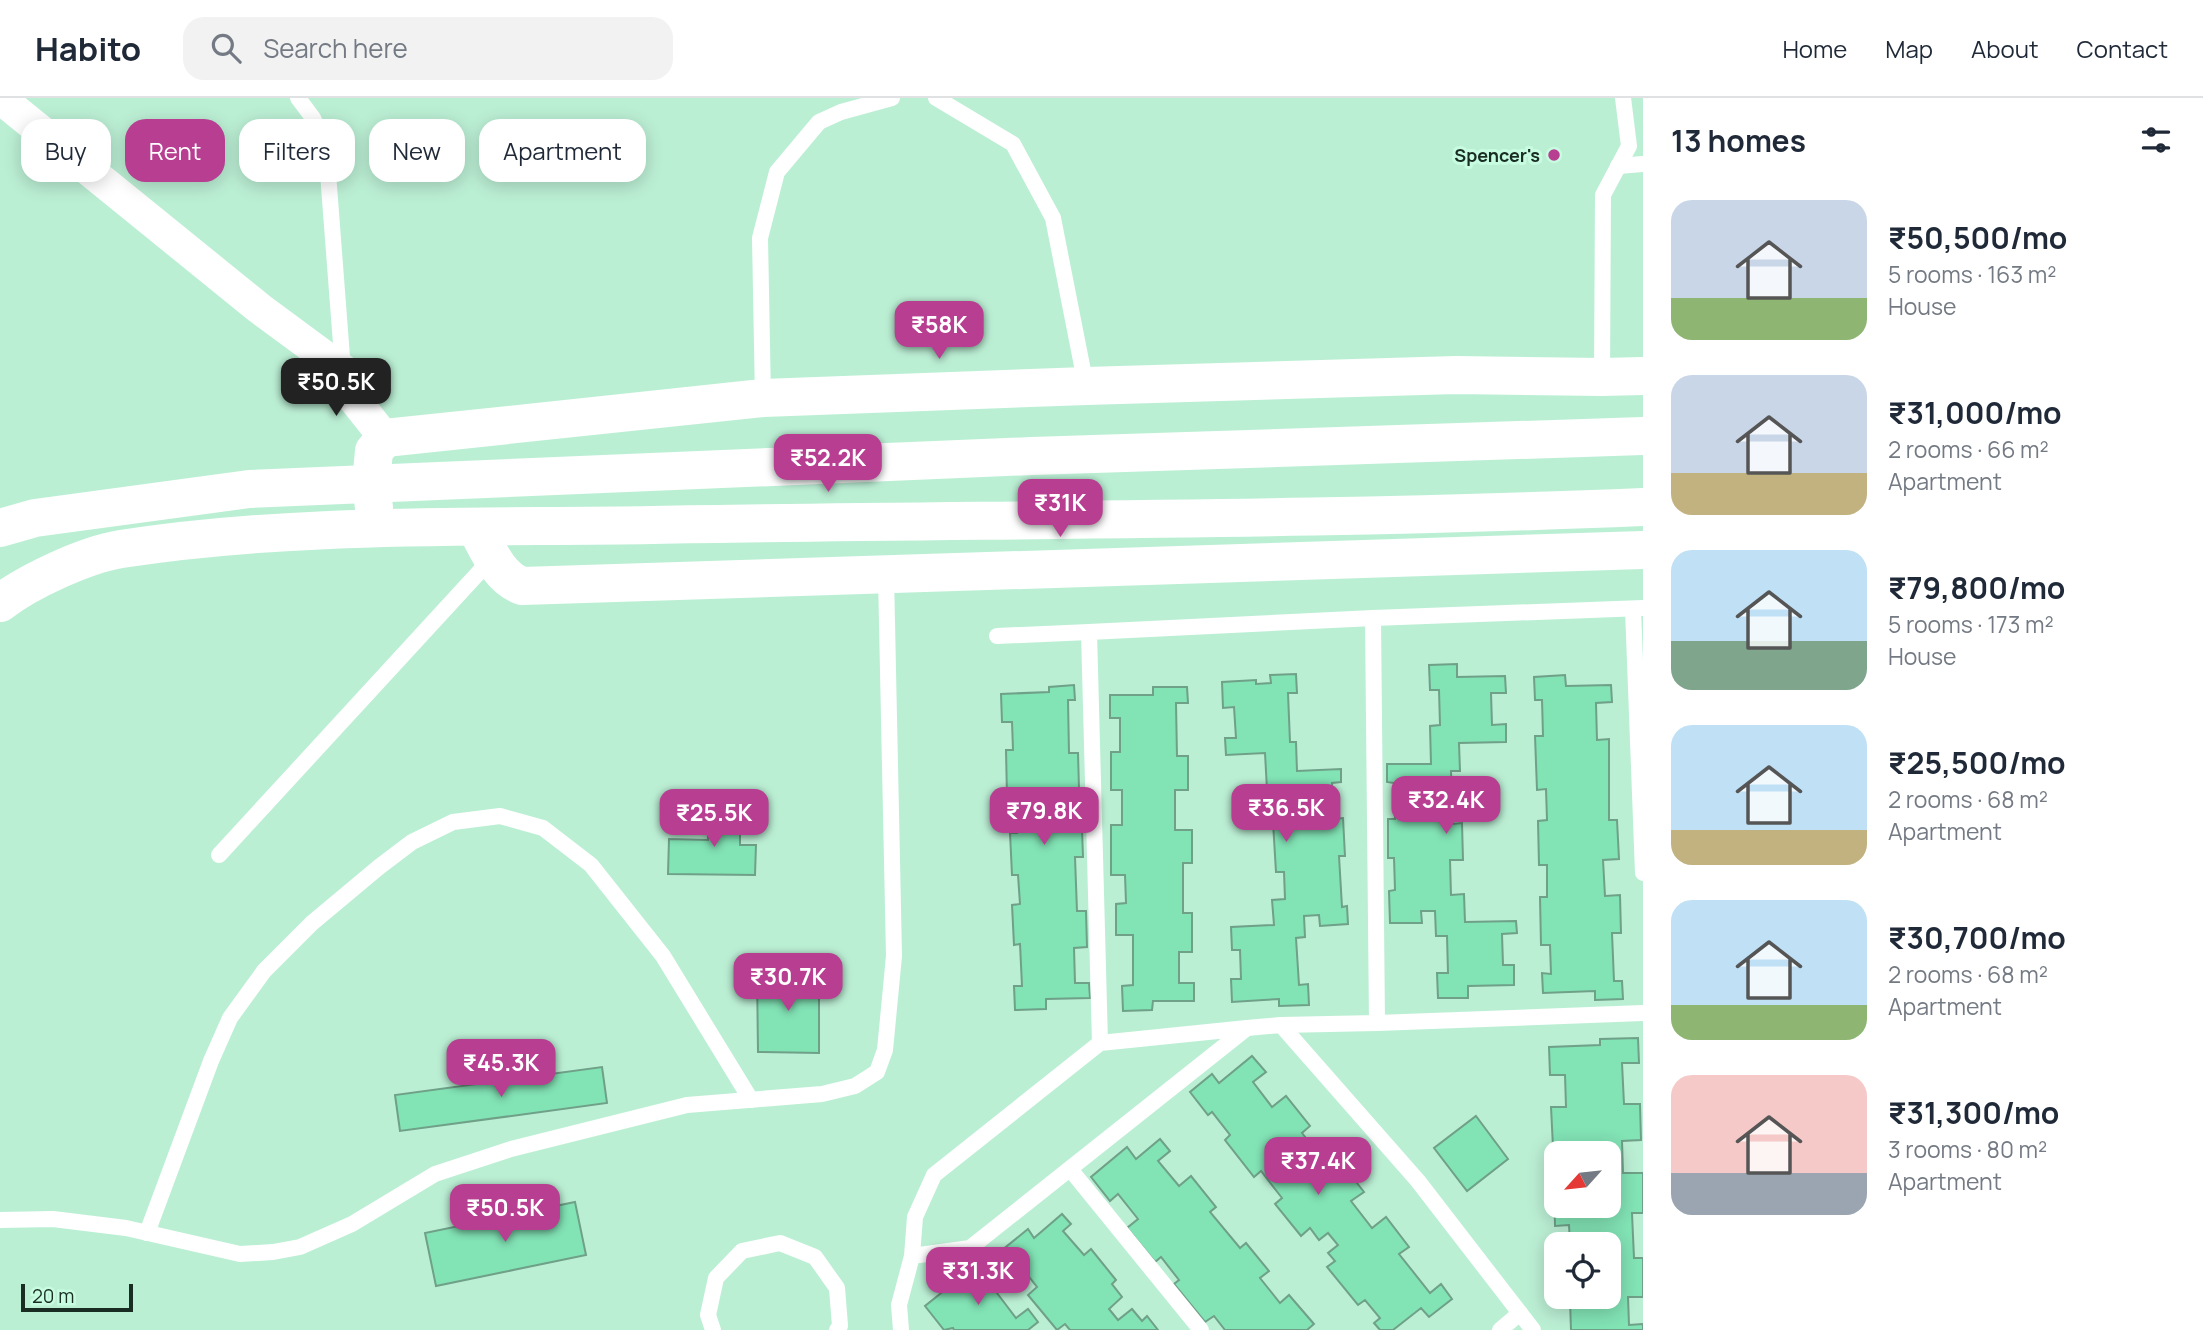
<!DOCTYPE html>
<html lang="en">
<head>
<meta charset="utf-8">
<style>
  :root { --surface:#fff; --page:#f2f2f3; --text:#1f2937; --muted:#747a83; --line:#e0e1e3; --accent:#b73e91 }
  body { margin:0; font-family:Manrope,sans-serif; background:var(--page); color:var(--text); height:100vh; display:flex; flex-direction:column; font-size:26px; white-space:nowrap }
  * { box-sizing:border-box; margin:0 }
  p { font-size:23px; color:var(--muted) }
  .icon { flex:none; width:38px; height:38px; fill:none; stroke:currentColor; stroke-width:2; stroke-linecap:round; stroke-linejoin:round }
  .map { position:relative; flex:1; overflow:hidden }
  .drawer { display:flex; flex-direction:column; background:var(--surface); width:560px }
  .drawer>* { flex:none }
  .banner { position:absolute; left:21px; top:21px; width:665px; height:63px; display:flex; gap:14px }
  .needle { width:46px; rotate:243deg }
  .buttons { position:absolute; left:1544px; top:1043px; display:grid; gap:14px }
  .buttons a { display:grid; place-items:center; width:77px; height:77px; border-radius:14px; background:var(--surface); box-shadow:0 4px 18px #0003; font-size:35px }
  .scale { position:absolute; left:21px; bottom:18px; width:112px; box-sizing:border-box; padding-left:7px; border:4px solid #192d23; border-top:0; font-size:19px; line-height:24px; white-space:nowrap; color:#192d23; -webkit-text-stroke:5px #c8fce1; paint-order:stroke }
  .price { position:absolute; translate:-50% -60px; padding:0 16px; border-radius:14px; background:var(--accent); color:#fff; font-size:23px; line-height:46px; filter:drop-shadow(0 2px 4px #0008) }
  .price::after { content:''; position:absolute; left:50%; top:42px; width:21px; height:16px; margin-left:-10px; background:inherit; clip-path:polygon(0 0,100% 0,50% 100%) }
  .price.selected { background:#222; color:#fff }
  ul { padding:0; list-style:none }
  li { display:flex; align-items:center; gap:21px; height:175px; padding:0 28px }
  li span { display:grid; place-items:center; flex:none; width:196px; height:140px; border-radius:21px; color:#555 }
  li>.icon { margin-inline-start:auto }
  span .icon { width:84px; height:84px; fill:#fffc; stroke-width:1 }
  li b { font-size:30px }
  h2 { display:flex; justify-content:space-between; align-items:center; height:84px; padding:0 28px; font-size:30px }
  .chip { padding:0 24px; border-radius:21px; background:var(--surface); box-shadow:0 4px 18px #0003; font-size:24px; line-height:63px }
  .chip.selected { background:var(--accent); color:#fff }
  header { display:flex; align-items:center; gap:42px; box-sizing:border-box; height:98px; padding:0 35px; background:var(--surface); border-bottom:2px solid var(--line) }
  header strong { font-size:33px }
  nav { display:flex; gap:38px; margin-inline-start:auto; font-size:24px }
  .search { width:490px; height:63px; background:var(--page); display:flex; align-items:center; gap:18px; box-sizing:border-box; padding:0 24px; border-radius:21px; color:var(--muted); font-size:26px }
  main { display:flex; flex:1; min-height:0 }
  .map>svg:first-child { display:block }
</style>
</head>
<body>
<header>
<strong>Habito</strong>
<div class="search"><svg class="icon" aria-label="search" viewBox="0 0 24 24"><circle cx="10" cy="10" r="6"/><path d="M15 15l6 6"/></svg>Search here</div>
<nav><a>Home</a><a>Map</a><a>About</a><a>Contact</a></nav>
</header>
<main>
<div class="map">
<svg width="1643" height="1232" viewBox="0 0 1643 1232">
  <rect width="100%" height="100%" fill="#bbefd4"/>
  <g fill="#82e3b5" stroke="#6fa088" stroke-width="2">
    <path d="M1457,566V579L1505,578L1506,595H1491L1492,627L1506,626V644L1459,645L1460,673H1451L1453,726L1462,725L1463,762H1450L1451,797L1464,796L1465,824L1516,823L1517,835L1502,836L1503,867H1514V887L1468,888V900H1438L1437,875H1448L1447,838H1436L1435,813H1421L1422,825H1390L1389,793L1395,792L1394,760H1388V721H1395L1394,685L1387,684V666H1431L1430,628L1440,627L1439,592H1430L1429,567Z"/>
    <path d="M1296,576L1297,595H1288L1290,644H1296L1297,673L1341,671V684L1332,685L1334,721L1343,720L1345,758H1339L1342,809L1347,808L1348,826L1320,828L1319,817L1304,818L1305,839L1296,840L1299,887L1308,886L1309,907L1279,908V901L1232,904L1231,881H1241L1240,852H1232L1231,829L1274,827L1272,802L1285,801L1284,774H1276L1273,724H1281L1280,692H1267L1265,655L1226,657L1225,640H1236L1234,609L1223,610L1222,584L1256,582V586L1271,585L1270,577Z"/>
    <path d="M1565,577L1566,588L1611,587L1612,604L1596,605L1597,642L1609,641V722H1617L1619,761L1603,762L1605,798L1620,797L1621,835H1612L1614,883H1622L1623,901L1595,902V893L1543,895L1542,875L1551,876L1550,847H1541L1540,799H1547V767H1539L1538,723L1547,722L1546,691L1537,692L1535,638H1543L1542,602H1535L1534,579Z"/>
    <path d="M1074,587L1075,602H1068L1069,655H1078L1079,691H1067L1068,731H1082L1083,759H1075L1077,813H1086L1087,849L1074,850L1075,885H1089L1090,900L1046,901V911L1015,912L1014,888H1022L1020,846L1014,847L1012,807L1020,806L1018,777H1012L1010,735H1017L1015,699H1007L1006,652H1013L1012,624H1002L1001,596L1049,594V589Z"/>
    <path d="M1153,589H1187L1188,605H1176L1177,658H1188V692H1175V732H1192V765H1183V815H1192V854H1179V885H1194V903H1153L1152,912L1123,913L1122,888L1133,887V837H1116V806L1126,805L1125,777H1111V727H1122V692H1111V654H1120V620H1110V597H1153Z"/>
    <path d="M740,711V747H756L755,777L668,776L669,741L708,742V712Z"/>
    <path d="M757,876H819V955L758,954Z"/>
    <path d="M1638,940L1639,965H1622L1624,1006H1640L1641,1042L1622,1043L1623,1075H1643V1115H1632L1634,1160H1643V1199H1628L1629,1227L1643,1226V1232H1571L1570,1202H1560V1199H1608V1146H1570L1569,1127L1555,1128L1554,1083H1556V1108H1608V1055H1564V1049H1553L1551,1009H1566L1565,977H1550L1549,949L1600,947V941Z"/>
    <path d="M1252,958L1266,974L1253,984L1272,1009L1286,998L1310,1028L1302,1035L1332,1073L1342,1066L1364,1094L1351,1103L1372,1130L1386,1119L1409,1149L1399,1156L1430,1195L1441,1186L1452,1201L1429,1219L1421,1210L1393,1232H1380L1374,1225L1380,1220L1365,1202L1358,1207L1327,1169L1335,1163L1328,1155L1338,1147L1328,1135L1319,1142L1310,1130L1301,1138L1275,1106L1282,1100L1261,1073L1254,1079L1225,1042L1230,1037L1212,1014L1208,1017L1190,994L1212,976L1219,985Z"/>
    <path d="M602,969L607,1005L400,1033L395,997Z"/>
    <path d="M1476,1018L1508,1061L1467,1093L1434,1050Z"/>
    <path d="M1160,1041L1170,1053L1158,1063L1179,1088L1191,1078L1216,1109L1210,1114L1240,1150L1246,1145L1269,1173L1260,1180L1280,1205L1289,1197L1314,1226L1307,1232H1225L1214,1218L1205,1224L1174,1186L1179,1182L1161,1159L1155,1164L1127,1130L1138,1121L1118,1096L1110,1103L1091,1079L1127,1049L1136,1061Z"/>
    <path d="M575,1104L586,1157L436,1188L425,1135Z"/>
    <path d="M1062,1116L1071,1126L1063,1133L1084,1157L1091,1151L1116,1182L1112,1186L1122,1199L1109,1211L1118,1222L1132,1211L1142,1223L1147,1218L1158,1232H1070L1065,1226L1057,1232L1028,1197L1037,1189L1022,1170L1013,1178L996,1157L1028,1131L1034,1140Z"/>
    <path d="M994,1167L1009,1186L997,1195L1016,1220L1028,1211L1038,1224L1028,1232H954L953,1230L944,1232L925,1208L955,1184L962,1193Z"/>
  </g>
  <g fill="none" stroke-linecap="round" stroke-linejoin="round">
    <g stroke="#fff" stroke-width="16">
      <path d="M298,0L313,20L326,49L343,272"/>
      <path d="M936,0L1013,46L1053,120L1086,288"/>
      <path d="M1618,68L1643,66"/>
      <path d="M1602,279L1603,97L1629,48L1623,0"/>
      <path d="M763,300L760,140L777,74L819,24L841,14L892,0"/>
      <path d="M1633,511L1643,775"/>
      <path d="M997,538L1089,534"/>
      <path d="M219,757L493,459"/>
      <path d="M1377,925L1643,915"/>
      <path d="M1281,927L1377,925L1373,520L1643,510"/>
      <path d="M1247,930L1281,927L1418,1083L1533,1232"/>
      <path d="M1100,945L1089,534L1373,520"/>
      <path d="M1070,1071L1201,1232"/>
      <path d="M0,1122L53,1121L126,1130L240,1156L273,1154L300,1149L352,1126L435,1076L511,1051L687,1007L822,996L855,988L877,974L885,952L894,858L886,477"/>
      <path d="M147,1135L211,963L230,920L264,873L312,825L379,769L412,744L453,724L500,718L543,730L591,767L663,858L751,1002"/>
      <path d="M713,1232L708,1217L716,1180L742,1153L780,1145L815,1159L837,1190L840,1228L837,1232"/>
      <path d="M901,1232L899,1207L912,1158L915,1119L934,1077L1100,945L1247,930L970,1150L912,1158"/>
      <path d="M1500,1232L1520,1215"/>
    </g>
    <path stroke="#fff" stroke-width="32" d="M0,0L259,210L343,272L350,296L385,340"/>
    <g stroke="#fff" stroke-width="38">
      <path d="M374,410L371,385L374,353L385,340L763,300L1086,288L1456,277L1602,279L1643,278"/>
      <path d="M0,430L35,420L249,391L1032,358L1643,338"/>
      <path d="M476,430C488,451 498,479 522,488L1643,452"/>
      <path d="M0,505C29,483 85,457 121,451C296,424 476,430 652,427C983,421 1313,423 1643,409"/>
    </g>
  </g>
  <circle fill="#b73e91" stroke="#c8fce1" stroke-width="2.5" cx="1554" cy="57" r="7"/>
  <g text-anchor="middle" dominant-baseline="central" stroke-width="6" stroke-linejoin="round" paint-order="stroke">
    <g font-size="18" font-weight="bold" fill="#192d23" stroke="#c8fce1" text-anchor="end">
      <text x="1540" y="57">Spencer's</text>
    </g>
  </g>
</svg>
<div class="buttons">
<a><svg class="needle" viewBox="-14 -14 28 28"><path d="M0-13l5 13h-10z" fill="#e53935"/><path d="M0 13l5-13h-10z" fill="#747a83"/></svg></a>
<a><svg class="icon" aria-label="locate" viewBox="0 0 24 24"><circle cx="12" cy="12" r="6"/><path d="M12 2v4M12 18v4M2 12h4M18 12h4"/></svg></a>
</div>
<div class="scale">20 m</div>
<b class="price" style="left:939px;top:263px">₹58K</b>
<b class="price selected" style="left:336px;top:320px">₹50.5K</b>
<b class="price" style="left:828px;top:396px">₹52.2K</b>
<b class="price" style="left:1060px;top:441px">₹31K</b>
<b class="price" style="left:1446px;top:738px">₹32.4K</b>
<b class="price" style="left:1286px;top:746px">₹36.5K</b>
<b class="price" style="left:1044px;top:749px">₹79.8K</b>
<b class="price" style="left:714px;top:751px">₹25.5K</b>
<b class="price" style="left:788px;top:915px">₹30.7K</b>
<b class="price" style="left:501px;top:1001px">₹45.3K</b>
<b class="price" style="left:1318px;top:1099px">₹37.4K</b>
<b class="price" style="left:505px;top:1146px">₹50.5K</b>
<b class="price" style="left:978px;top:1209px">₹31.3K</b>
<div class="banner">
<a class="chip">Buy</a>
<a class="chip selected">Rent</a>
<a class="chip">Filters</a>
<a class="chip">New</a>
<a class="chip">Apartment</a>
</div>
</div>
<section class="drawer">
<h2>13 homes<svg class="icon" aria-label="filters" viewBox="0 0 24 24"><path d="M4 7h16M4 17h16"/><circle cx="9" cy="7" r="2"/><circle cx="15" cy="17" r="2"/></svg></h2>
<ul>
<li><span style="background:linear-gradient(#c9d6e8 70%,#8fb573 0)"><svg class="icon" aria-label="home" viewBox="0 0 24 24"><path d="M3 11l9-7 9 7M6 9v11h12V9"/></svg></span><div><b>₹50,500/mo</b><p>5 rooms · 163 m²</p><p>House</p></div></li>
<li><span style="background:linear-gradient(#c9d6e8 70%,#c2b280 0)"><svg class="icon" aria-label="home" viewBox="0 0 24 24"><path d="M3 11l9-7 9 7M6 9v11h12V9"/></svg></span><div><b>₹31,000/mo</b><p>2 rooms · 66 m²</p><p>Apartment</p></div></li>
<li><span style="background:linear-gradient(#bfe0f5 65%,#7fa58c 0)"><svg class="icon" aria-label="home" viewBox="0 0 24 24"><path d="M3 11l9-7 9 7M6 9v11h12V9"/></svg></span><div><b>₹79,800/mo</b><p>5 rooms · 173 m²</p><p>House</p></div></li>
<li><span style="background:linear-gradient(#bfe0f5 75%,#c2b280 0)"><svg class="icon" aria-label="home" viewBox="0 0 24 24"><path d="M3 11l9-7 9 7M6 9v11h12V9"/></svg></span><div><b>₹25,500/mo</b><p>2 rooms · 68 m²</p><p>Apartment</p></div></li>
<li><span style="background:linear-gradient(#bfe0f5 75%,#8fb573 0)"><svg class="icon" aria-label="home" viewBox="0 0 24 24"><path d="M3 11l9-7 9 7M6 9v11h12V9"/></svg></span><div><b>₹30,700/mo</b><p>2 rooms · 68 m²</p><p>Apartment</p></div></li>
<li><span style="background:linear-gradient(#f6c9c9 70%,#9aa5b1 0)"><svg class="icon" aria-label="home" viewBox="0 0 24 24"><path d="M3 11l9-7 9 7M6 9v11h12V9"/></svg></span><div><b>₹31,300/mo</b><p>3 rooms · 80 m²</p><p>Apartment</p></div></li>
</ul>
</section>
</main>
</body>
</html>
